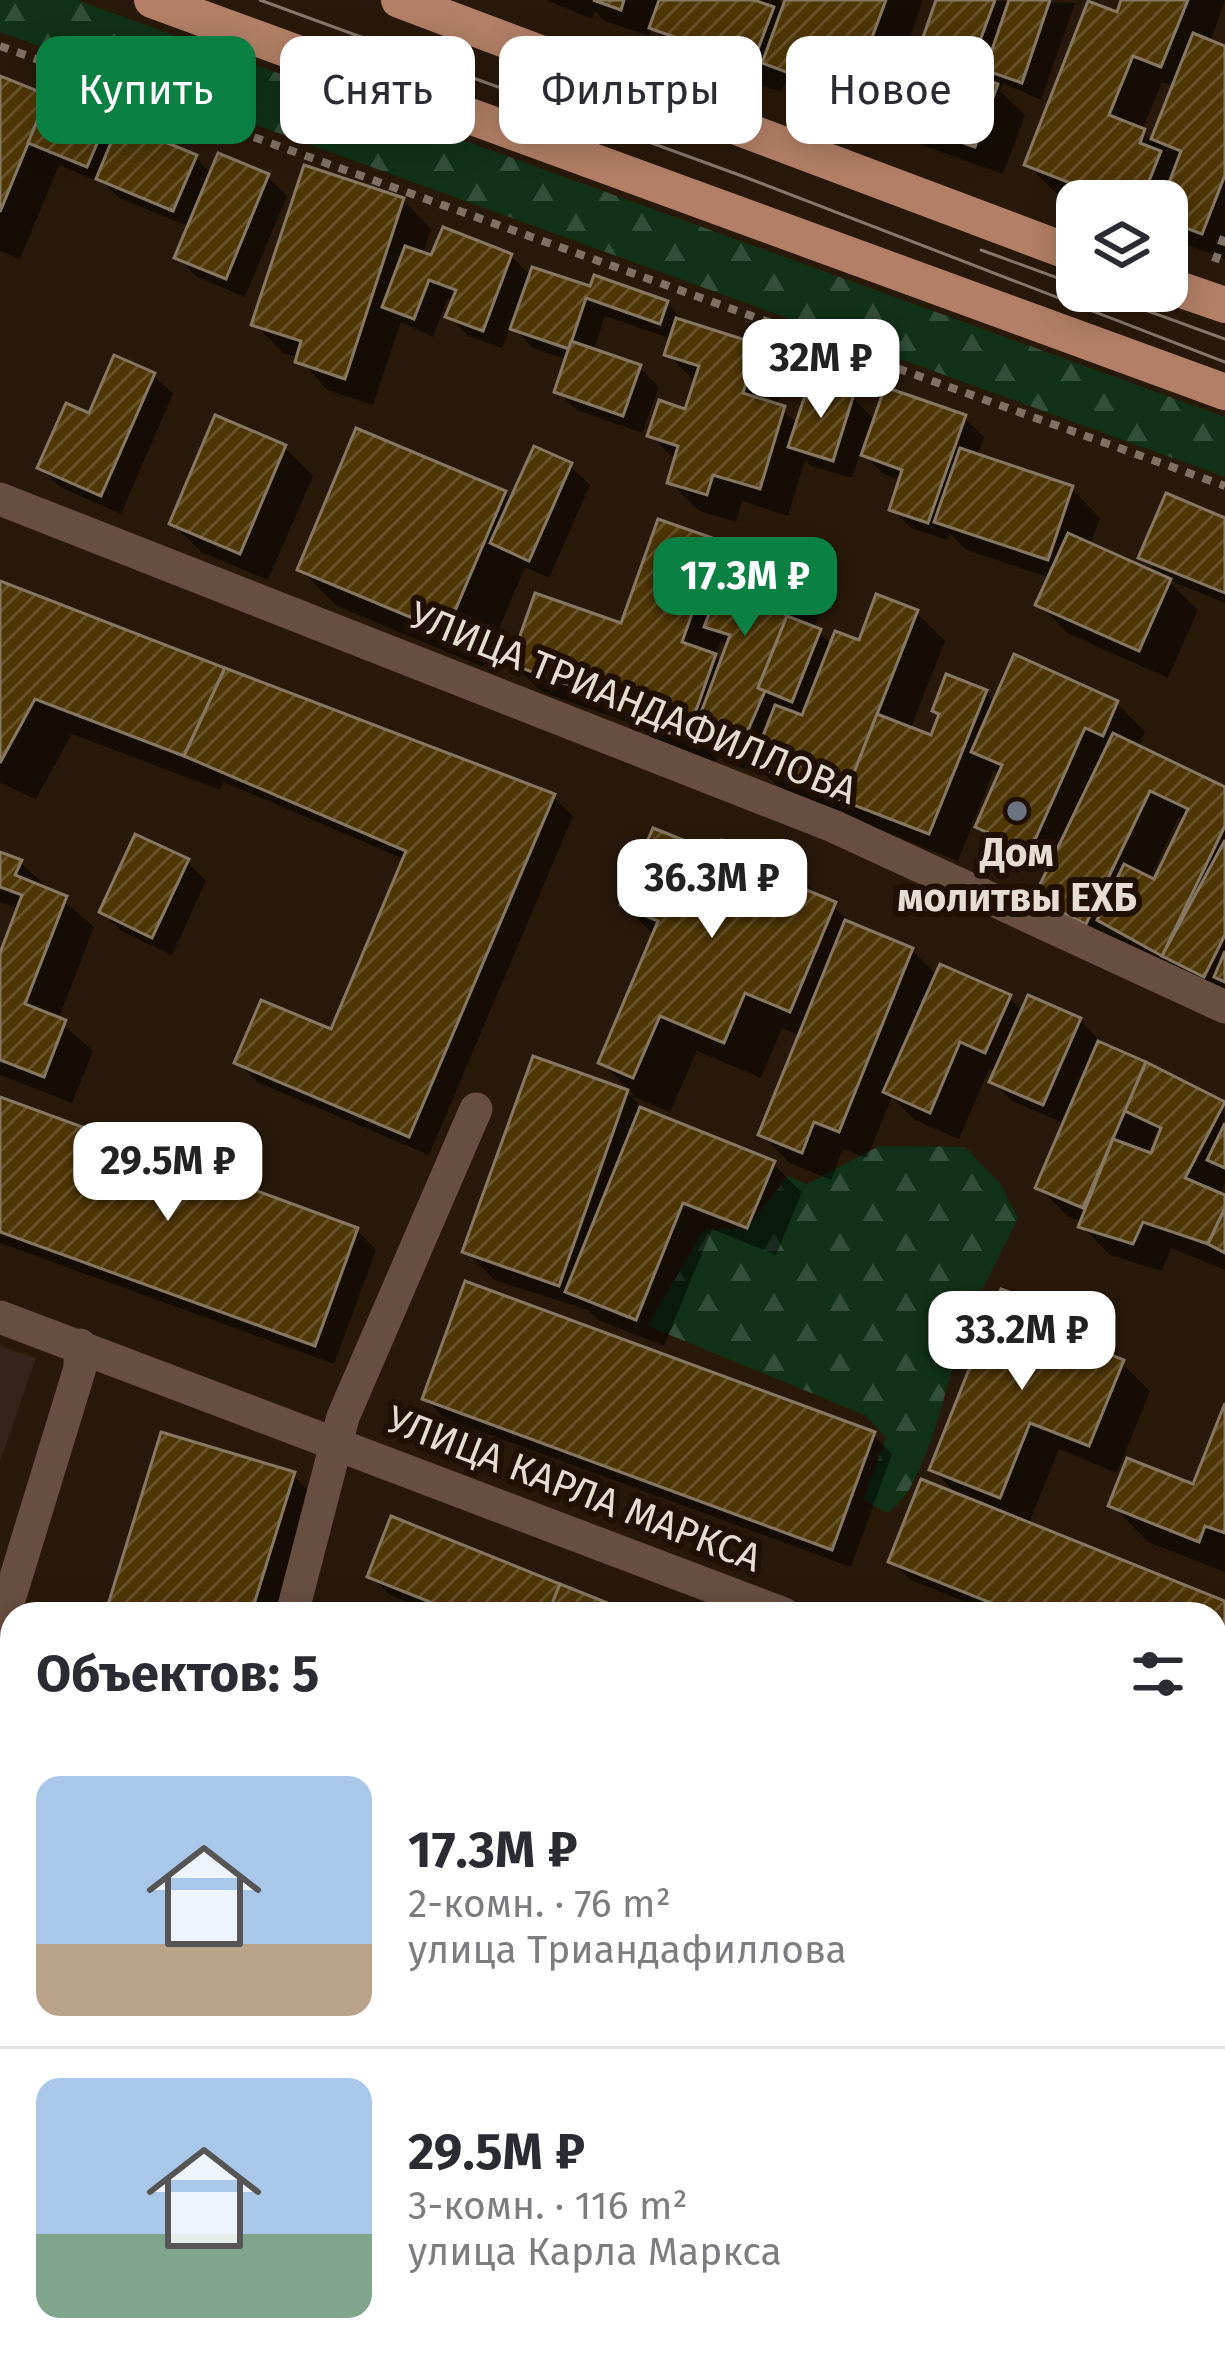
<!DOCTYPE html>
<html lang="ru">
<head>
<meta charset="utf-8">
<style>
  :root { --surface:#fff; --page:#f2f2f3; --text:#2b2b33; --muted:#7c7c81; --line:#e1e1e2; --accent:#0b8043 }
  body { margin:0; font-family:"Fira Sans",sans-serif; background:var(--page); color:var(--text); height:100vh; display:flex; flex-direction:column; font-size:45px; white-space:nowrap }
  * { box-sizing:border-box; margin:0 }
  p { font-size:39px; color:var(--muted) }
  .icon { flex:none; width:66px; height:66px; fill:none; stroke:currentColor; stroke-width:2; stroke-linecap:round; stroke-linejoin:round }
  .map { position:relative; flex:1; overflow:hidden }
  .sheet { position:absolute; left:0px; top:1602px; width:1227px; height:768px; display:flex; flex-direction:column; background:var(--surface); border-radius:36px 36px 0 0; box-shadow:0 6px 30px #0003 }
  .sheet>* { flex:none }
  .guide { position:absolute; left:36px; top:36px; width:1155px; height:108px; display:flex; gap:24px }
  .buttons { position:absolute; left:1056px; top:180px; display:grid; gap:24px }
  .buttons a { display:grid; place-items:center; width:132px; height:132px; border-radius:24px; background:var(--surface); box-shadow:0 6px 30px #0003; font-size:60px }
  .price { position:absolute; translate:-50% -102px; padding:0 27px; border-radius:24px; background:#fff; color:#222; font-size:39px; line-height:78px; filter:drop-shadow(0 3px 6px #0008) }
  .price::after { content:''; position:absolute; left:50%; top:72px; width:36px; height:27px; margin-left:-18px; background:inherit; clip-path:polygon(0 0,100% 0,50% 100%) }
  .price.on { background:var(--accent); color:#fff }
  ul { padding:0; list-style:none }
  li { display:flex; align-items:center; gap:36px; height:300px; padding:0 36px }
  li+li { border-top:3px solid var(--line) }
  li span { display:grid; place-items:center; flex:none; width:336px; height:240px; border-radius:24px; color:#555 }
  li>.icon { margin-inline-start:auto }
  span .icon { width:144px; height:144px; fill:#fffc; stroke-width:1 }
  li b { font-size:51px }
  h2 { display:flex; justify-content:space-between; align-items:center; height:144px; padding:0 36px; font-size:51px }
  .pill { padding:0 42px; border-radius:24px; background:var(--surface); box-shadow:0 6px 30px #0003; font-size:42px; line-height:108px }
  .pill.on { background:var(--accent); color:#fff }
  .map>svg:first-child { display:block }
</style>
</head>
<body>
<div class="map">
<svg width="1225" height="2370" viewBox="0 0 1225 2370">
  <defs>
    <pattern id="forest-firs" width="22" height="20" patternUnits="userSpaceOnUse" patternTransform="scale(3)"><rect width="22" height="20" fill="#113218"/><path d="M5 1l3.5 6h-7zM16 11l3.5 6h-7z" fill="#344f39"/></pattern>
    <pattern id="building-hatch" width="6" height="6" patternUnits="userSpaceOnUse" patternTransform="scale(3)"><rect width="6" height="6" fill="#4f3605"/><path d="M-1 1l2-2M0 6l6-6M5 7l2-2" fill="none" stroke="#685229"/></pattern>
  </defs>
  <rect width="100%" height="100%" fill="#29190a"/>
  <path fill="#34241b" d="M0,1346L36,1358L0,1462Z"/>
  <g fill="url(#forest-firs)">
    <path d="M0,0H77L1225,417V477L0,32Z"/>
    <path d="M879,1146L965,1147L1000,1183L1018,1218C999,1257 977,1296 962,1336C947,1379 926,1492 887,1513L864,1499L886,1437L865,1415L648,1326L703,1231L747,1228L788,1176L807,1184Z"/>
  </g>
  <g fill="#0007" fill-rule="evenodd">
    <path d="M546,0H779L786,7L789,0H923L900,65L914,70L939,0L1075,3L1041,100L1003,83L1000,91L1025,115L1003,174L908,140L882,113L879,123L794,91L785,82L781,92L681,56L652,27L649,36L605,21L595,11L592,19Z"/>
    <path d="M1125,0H1225L1210,43L1225,49V259L1188,245L1170,227L1167,234V201H1077L1056,193L1027,164ZM1162,82L1175,87L1154,141L1142,130Z"/>
    <path d="M0,79L105,122L117,134L195,157L212,175L268,177L287,196L245,297L197,277L178,258L190,227L119,198L105,184L59,165L20,259L0,251Z"/>
    <path d="M403,200L431,229L423,255L511,256L532,277L667,303L686,323L757,346L785,375L776,406L799,424L852,397L876,421L964,418L984,437L977,457L1072,489L1100,518L1090,546L1163,579L1142,557L1225,521V603L1166,579L1198,610L1168,678L1067,633L1039,604L1050,578L966,550L950,533L947,540L911,528L892,509L902,481L883,474L861,451L852,478L811,466L805,460L788,516L742,501L736,522L699,511L670,482L677,462L651,436L687,413L696,383L668,354L672,339L605,316L593,352L639,367L659,387L642,433L577,410L557,391L568,360L533,348L511,325L502,348L468,336L449,316L455,300L448,298L433,337L401,322L373,405L327,390L299,358L283,353L255,324Z"/>
    <path d="M153,375L173,394L121,514L60,487L41,468L91,416Z"/>
    <path d="M284,447L313,476L268,580L201,552L172,523Z"/>
    <path d="M570,466L590,485L549,578L525,567L483,667L337,606L300,569L505,493L512,501Z"/>
    <path d="M716,543L733,560L798,566L827,594L814,629L833,645L861,644L916,612L945,641L910,730L933,739L942,717L935,710L985,692L996,703H1117L1145,732L1138,748L1225,790V992L1129,948L1120,940L1115,951L1065,927L1037,898L1049,873L1007,855L979,826L1001,777L994,770L958,861L784,792L767,776L725,762L718,755L715,765L659,746L639,726L542,692L513,664L623,627ZM721,640L728,648L722,664L715,657ZM1179,817L1186,820L1156,883L1149,880Z"/>
    <path d="M0,585L553,797L573,816L429,1155L257,1082L238,1063L333,1033L406,860L224,782L220,790L72,734L36,799L0,783Z"/>
    <path d="M0,855L20,863L94,927L58,1020L93,1051L72,1103L0,1075V961L20,910L0,902Z"/>
    <path d="M717,857L796,874L858,929L912,950L938,976L1009,998L1024,1012L1080,1020L1099,1040L1097,1044L1224,1105L1225,1184L1219,1195L1225,1198V1270L1171,1248L1162,1271L1110,1255L1081,1226L1082,1222L1067,1216L1039,1187L1066,1124L1012,1101L993,1082L997,1072L989,1069L959,1139L915,1120L892,1097L867,1158L843,1149L831,1180L790,1163L761,1135L801,1036L782,1028L761,1078L697,1051L670,1112L629,1095L647,1113L773,1164L802,1192L776,1255L712,1229L664,1346L598,1320L588,1310L494,1280L466,1251L534,1060L635,1096L601,1062L655,936L624,905ZM1157,1130L1162,1133L1152,1157L1147,1155Z"/>
    <path d="M187,862L206,881L172,955L121,931L102,911Z"/>
    <path d="M0,1101L357,1230L376,1250L334,1364L0,1243Z"/>
    <path d="M1065,1317L1094,1345L1091,1351L1122,1363L1150,1391L1117,1473L1059,1449L1028,1525L1225,1604V1706L1215,1702V1614H995L911,1580L891,1561L962,1499L932,1469Z"/>
    <path d="M425,1398L873,1435L892,1454L851,1567L444,1418Z"/>
    <path d="M1225,1411V1572L1148,1542L1112,1505L1194,1488Z"/>
    <path d="M293,1475L330,1512L298,1614H118L111,1607Z"/>
    <path d="M370,1576L627,1614H436L390,1595Z"/>
    <path d="M0,1688L12,1700V1714L0,1746Z"/>
    <path d="M1215,1882L1225,1886V2000L1215,1996Z"/>
    <path d="M0,2207L12,2211V2345L0,2341Z"/>
    <path d="M340,2358H588L584,2370H352Z"/>
    <path d="M1042,2358H1177L1172,2370H1081L1067,2364V2370H1054Z"/>
  </g>
  <g fill="url(#building-hatch)" stroke="#867863" stroke-width="3">
    <path d="M593,0H624L621,10Z"/>
    <path d="M659,0H754L774,7L752,65L649,28Z"/>
    <path d="M785,0H886L867,51L893,61L886,79L860,70L850,96L762,63Z"/>
    <path d="M936,0H995L968,73L998,84L975,147L876,112L893,61L913,66Z"/>
    <path d="M1009,0H1050L1022,83L985,70Z"/>
    <path d="M1121,0H1188L1161,67L1133,56L1109,115L1145,129L1140,143L1161,151L1141,201H1116L1024,165L1088,1L1117,12Z"/>
    <path d="M1193,33L1225,46V175L1202,234L1167,221V201H1162L1181,151L1151,139Z"/>
    <path d="M0,76L48,95L0,212Z"/>
    <path d="M48,95L107,120L87,167L28,143Z"/>
    <path d="M119,123L197,155L173,211L96,179Z"/>
    <path d="M218,153L269,174L226,279L174,258Z"/>
    <path d="M304,165L404,198L345,379L295,362L301,341L251,325Z"/>
    <path d="M443,227L512,254L483,331L445,317L456,290L429,280L414,319L382,307L405,246L431,255Z"/>
    <path d="M532,267L590,286L594,275L668,301L660,324L586,298L569,349L510,329Z"/>
    <path d="M676,318L758,344L743,393L785,406L760,489L713,475L707,495L667,483L678,446L647,436L659,400L685,409L699,366L664,355Z"/>
    <path d="M571,341L641,365L623,416L554,392Z"/>
    <path d="M114,355L155,373L101,496L37,468L66,403L89,413Z"/>
    <path d="M810,380L854,394L833,461L788,447Z"/>
    <path d="M885,387L966,415L928,523L889,510L902,470L861,455Z"/>
    <path d="M215,415L286,445L240,554L169,524Z"/>
    <path d="M356,428L506,491L446,632L297,570Z"/>
    <path d="M534,446L572,463L529,561L490,543Z"/>
    <path d="M960,448L1073,486L1048,560L934,522Z"/>
    <path d="M1166,493L1225,518V593L1138,558Z"/>
    <path d="M658,519L718,540L682,642L716,654L686,739L627,718L632,707L510,664L535,593L621,623Z"/>
    <path d="M1068,533L1171,579L1139,651L1035,605Z"/>
    <path d="M738,539L800,563L782,612L787,616L758,688L765,691L740,749L693,734L730,635L704,627Z"/>
    <path d="M0,581L225,668L184,756L35,699L0,763Z"/>
    <path d="M876,594L918,610L843,801L752,764L775,705L802,715L835,631L859,640Z"/>
    <path d="M787,616L821,629L792,702L758,688Z"/>
    <path d="M1014,654L1118,701L1103,736L1085,728L1030,851L975,827L1002,765L971,752Z"/>
    <path d="M225,668L555,794L409,1137L234,1063L261,1000L331,1029L406,851L184,756Z"/>
    <path d="M946,674L987,690L929,834L843,801L877,714L931,735L939,714L932,711Z"/>
    <path d="M1113,733L1225,787V826L1162,956L1097,920L1124,864L1154,879L1188,809L1150,791L1086,924L1033,899Z"/>
    <path d="M653,828L716,853L722,840L798,872L792,884L836,902L790,1012L745,993L724,1043L660,1016L633,1078L598,1063L658,921L620,905Z"/>
    <path d="M135,834L189,859L152,938L99,912Z"/>
    <path d="M1225,840V935L1204,977L1162,956Z"/>
    <path d="M0,852L22,860L15,875L67,896L25,1004L66,1020L44,1077L0,1060V953L22,895L0,887Z"/>
    <path d="M845,920L913,948L839,1132L814,1122L802,1153L758,1135Z"/>
    <path d="M1225,951V982L1214,977Z"/>
    <path d="M940,964L1011,995L985,1053L960,1042L930,1113L883,1092Z"/>
    <path d="M1028,995L1081,1018L1043,1105L989,1082Z"/>
    <path d="M1098,1041L1146,1062L1083,1208L1035,1188Z"/>
    <path d="M533,1056L628,1090L559,1286L462,1252Z"/>
    <path d="M1146,1062L1225,1102L1185,1178L1225,1195V1208L1208,1244L1143,1222L1133,1244L1078,1227L1113,1139L1151,1153L1161,1128L1125,1111Z"/>
    <path d="M0,1097L358,1228L315,1346L0,1232Z"/>
    <path d="M640,1107L775,1161L747,1228L683,1203L636,1320L565,1292Z"/>
    <path d="M1225,1123V1168L1207,1160Z"/>
    <path d="M1225,1208V1253L1208,1244Z"/>
    <path d="M465,1281L875,1432L832,1550L422,1399Z"/>
    <path d="M1001,1289L1067,1314L1058,1334L1124,1360L1089,1446L1030,1423L1000,1498L929,1470Z"/>
    <path d="M1225,1403V1533L1205,1526L1199,1542L1108,1506L1127,1458L1193,1484Z"/>
    <path d="M161,1432L295,1472L251,1614H128L107,1608Z"/>
    <path d="M921,1479L1225,1601V1696L1215,1692V1614H1019L888,1562Z"/>
    <path d="M391,1516L560,1584L548,1614H460L367,1577Z"/>
    <path d="M560,1584L635,1614H548Z"/>
    <path d="M1215,1879L1225,1883V1972L1215,1968Z"/>
    <path d="M0,2204L12,2208V2305L7,2320L0,2318Z"/>
    <path d="M342,2358H504L500,2370H376Z"/>
    <path d="M1044,2358H1137L1133,2370H1073Z"/>
  </g>
  <g fill="none" stroke-linecap="round" stroke-linejoin="round">
    <g stroke="#7f7265" stroke-width="8" stroke-dasharray="9 9" stroke-linecap="butt">
      <path d="M0,46L1225,486"/>
      <path d="M1215,262L1225,233"/>
    </g>
    <g stroke="#684f42" stroke-width="16">
      <path d="M1215,2015L1225,2019"/>
      <path d="M228,2358L263,2370"/>
    </g>
    <g stroke="#684f42" stroke-width="33">
      <path d="M0,499L833,826L1225,1007"/>
      <path d="M0,1317L784,1614"/>
      <path d="M292,1614L343,1417L476,1109"/>
      <path d="M0,1629L80,1368V1345"/>
      <path d="M1215,1778L1225,1782"/>
      <path d="M994,2358L1025,2370"/>
      <path d="M87,2370L90,2358"/>
    </g>
    <g stroke="#b37f66" stroke-width="36">
      <path d="M152,0L1225,392"/>
      <path d="M399,0L1077,255"/>
      <path d="M1167,285L1225,305"/>
    </g>
    <g stroke="#86796c" stroke-width="3">
      <path d="M260,0L742,176L1225,362"/>
      <path d="M981,250L1077,285"/>
      <path d="M1093,291L1225,339"/>
    </g>
  </g>
  <circle fill="#6b7280" stroke="#1f1003" stroke-width="4.5" cx="1017" cy="811" r="12"/>
  <g text-anchor="middle" dominant-baseline="central" stroke-width="12" stroke-linejoin="round" paint-order="stroke">
    <g font-size="39" fill="#e7dcd2" stroke="#1f1003">
      <text transform="translate(633 703) rotate(22)">УЛИЦА ТРИАНДАФИЛЛОВА</text>
      <text transform="translate(574 1489) rotate(21)">УЛИЦА КАРЛА МАРКСА</text>
    </g>
    <g font-size="39" font-weight="bold" fill="#e7dcd2" stroke="#1f1003">
      <text x="1017" y="853">Дом<tspan x="1017" dy="45">молитвы ЕХБ</tspan></text>
    </g>
  </g>
</svg>
<div class="buttons">
<a><svg class="icon" aria-label="layers" viewBox="0 0 24 24"><path d="M12 4l9 5-9 5-9-5zM3 14l9 5 9-5"/></svg></a>
</div>
<b class="price" style="left:821px;top:421px">32M ₽</b>
<b class="price on" style="left:745px;top:639px">17.3M ₽</b>
<b class="price" style="left:712px;top:941px">36.3M ₽</b>
<b class="price" style="left:168px;top:1224px">29.5M ₽</b>
<b class="price" style="left:1022px;top:1393px">33.2M ₽</b>
<div class="guide">
<a class="pill on">Купить</a>
<a class="pill">Снять</a>
<a class="pill">Фильтры</a>
<a class="pill">Новое</a>
</div>
<section class="sheet">
<h2>Объектов: 5<svg class="icon" aria-label="filters" viewBox="0 0 24 24"><path d="M4 7h16M4 17h16"/><circle cx="9" cy="7" r="2"/><circle cx="15" cy="17" r="2"/></svg></h2>
<ul>
<li><span style="background:linear-gradient(#a9c7e8 70%,#b9a48a 0)"><svg class="icon" aria-label="home" viewBox="0 0 24 24"><path d="M3 11l9-7 9 7M6 9v11h12V9"/></svg></span><div><b>17.3M ₽</b><p>2-комн. · 76 m²</p><p>улица Триандафиллова</p></div></li>
<li><span style="background:linear-gradient(#a9c7e8 65%,#7fa58c 0)"><svg class="icon" aria-label="home" viewBox="0 0 24 24"><path d="M3 11l9-7 9 7M6 9v11h12V9"/></svg></span><div><b>29.5M ₽</b><p>3-комн. · 116 m²</p><p>улица Карла Маркса</p></div></li>
</ul>
</section>
</div>
</body>
</html>
